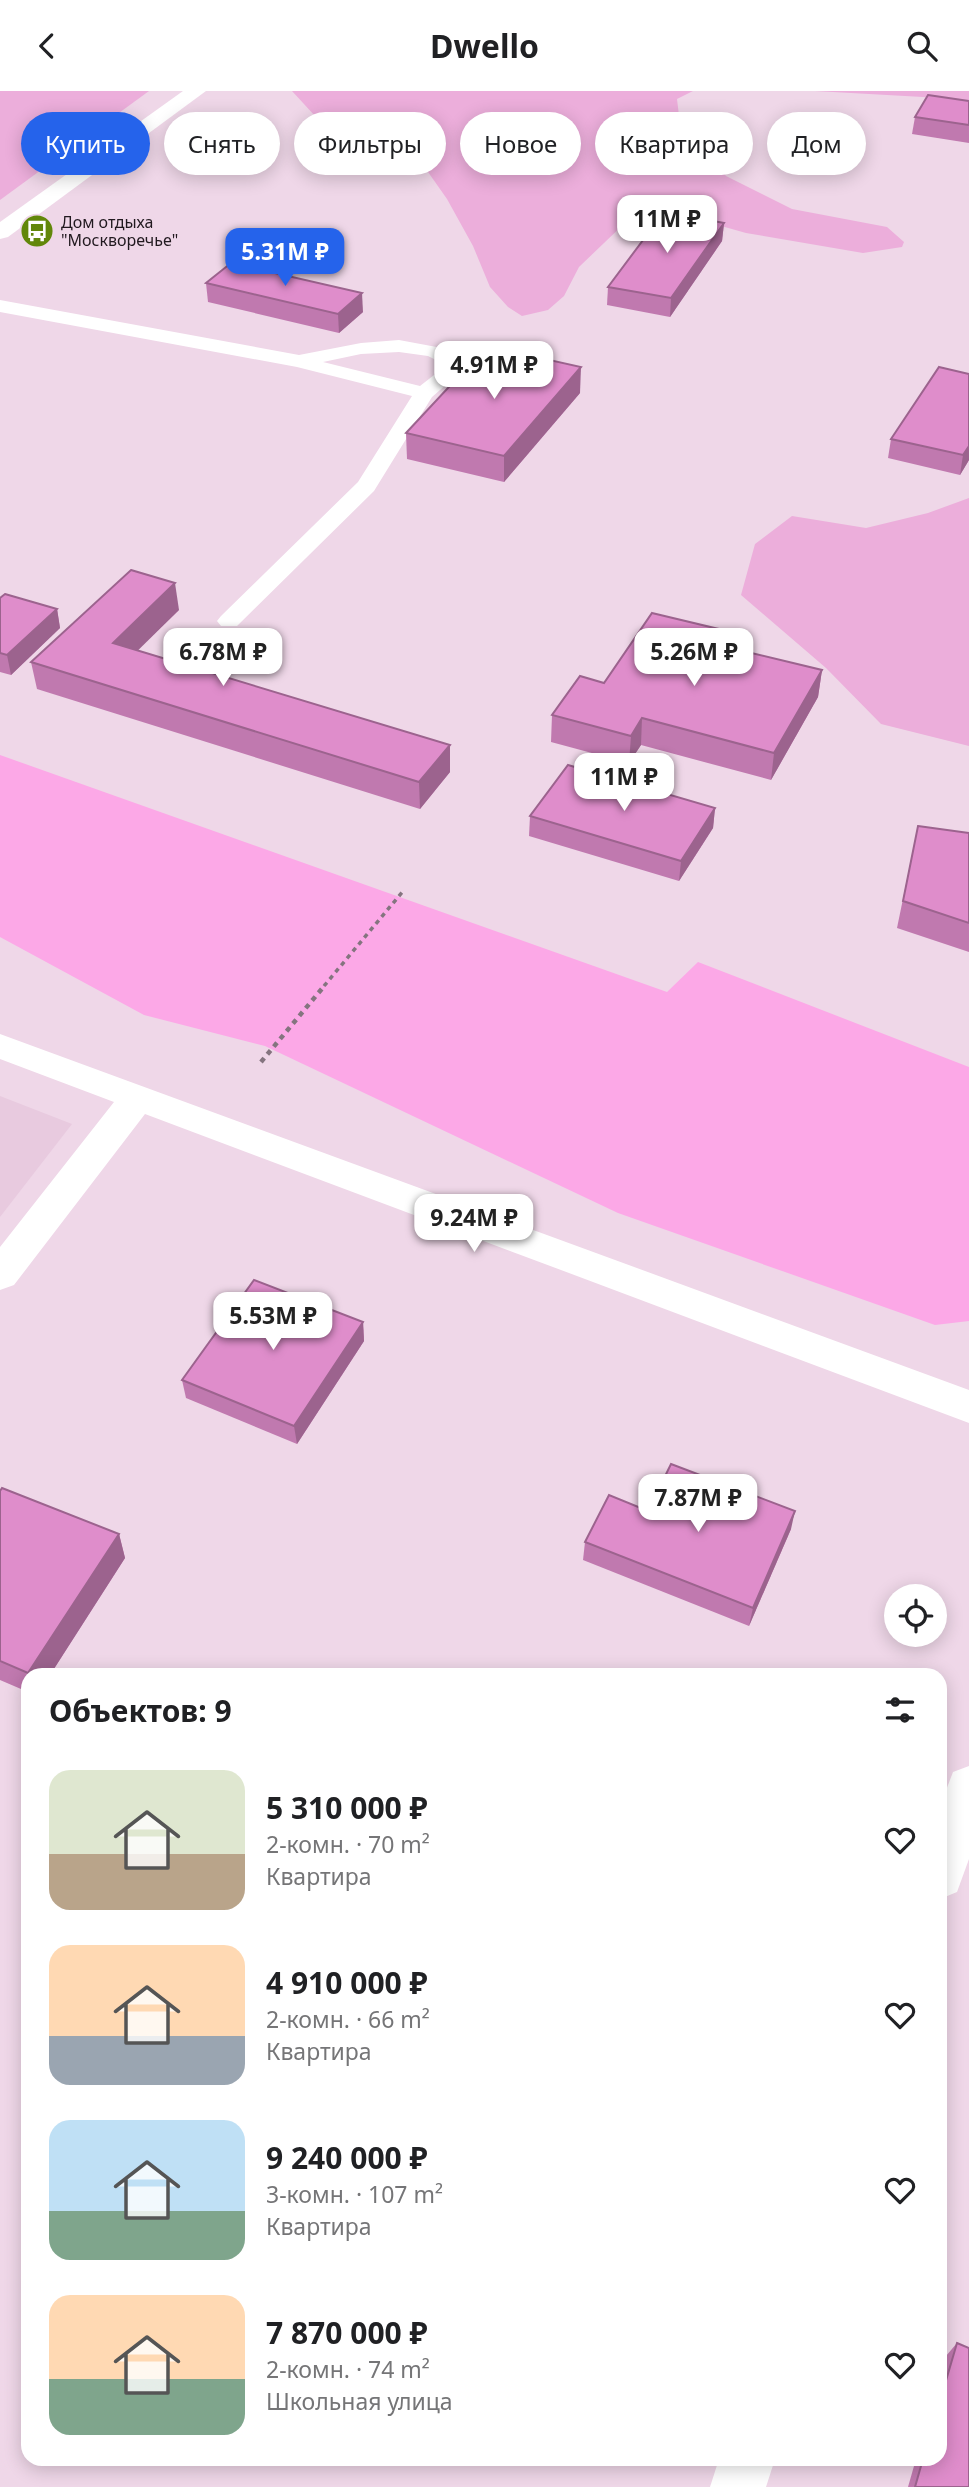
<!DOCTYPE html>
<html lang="ru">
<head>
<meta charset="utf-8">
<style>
  :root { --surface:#fff; --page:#f6f6f6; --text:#202124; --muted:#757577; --accent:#2563eb }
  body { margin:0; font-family:"Noto Sans",sans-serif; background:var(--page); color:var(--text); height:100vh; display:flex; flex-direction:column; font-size:26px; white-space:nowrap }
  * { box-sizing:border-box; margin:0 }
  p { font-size:23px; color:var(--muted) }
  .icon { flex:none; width:38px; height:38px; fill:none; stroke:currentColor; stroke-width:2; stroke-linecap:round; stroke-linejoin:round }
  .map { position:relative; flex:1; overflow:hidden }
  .panel { position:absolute; left:21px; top:1577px; width:926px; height:798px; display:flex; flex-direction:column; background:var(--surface); border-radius:21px; box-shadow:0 4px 18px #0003 }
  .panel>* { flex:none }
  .hud { position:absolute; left:21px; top:21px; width:928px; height:63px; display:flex; gap:14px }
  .controls { position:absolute; left:884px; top:1493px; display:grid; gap:14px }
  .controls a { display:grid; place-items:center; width:63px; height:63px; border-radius:50%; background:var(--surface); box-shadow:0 4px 18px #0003; font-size:35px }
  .price { position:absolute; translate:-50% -60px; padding:0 16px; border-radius:14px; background:#fff; color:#222; font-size:23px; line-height:46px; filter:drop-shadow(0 2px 4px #0008) }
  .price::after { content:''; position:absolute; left:50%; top:42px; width:21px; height:16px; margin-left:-10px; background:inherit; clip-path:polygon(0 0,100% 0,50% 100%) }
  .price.active { background:var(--accent); color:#fff }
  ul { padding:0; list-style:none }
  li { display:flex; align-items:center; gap:21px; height:175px; padding:0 28px }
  li span { display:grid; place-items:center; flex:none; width:196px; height:140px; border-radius:21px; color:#555 }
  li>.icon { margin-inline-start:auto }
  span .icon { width:84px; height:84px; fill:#fffc; stroke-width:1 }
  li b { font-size:30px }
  h2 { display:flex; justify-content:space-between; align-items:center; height:84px; padding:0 28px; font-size:30px }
  .pill { padding:0 24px; border-radius:32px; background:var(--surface); box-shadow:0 4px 18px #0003; font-size:24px; line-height:63px }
  .pill.active { background:var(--accent); color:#fff }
  header { display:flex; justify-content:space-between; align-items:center; height:91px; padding:0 28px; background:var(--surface); font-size:32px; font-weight:700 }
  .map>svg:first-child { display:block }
</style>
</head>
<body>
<header><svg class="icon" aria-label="back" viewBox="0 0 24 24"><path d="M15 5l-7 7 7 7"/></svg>Dwello<svg class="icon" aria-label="search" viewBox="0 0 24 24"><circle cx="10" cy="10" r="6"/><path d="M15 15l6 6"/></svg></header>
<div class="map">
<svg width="969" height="2396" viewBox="0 0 969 2396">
  <rect width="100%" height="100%" fill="#efd7e8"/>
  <path fill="#e8cadf" d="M0,1005L72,1033L0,1126Z"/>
  <g fill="#ecaedb">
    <path d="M0,0H149L0,109Z"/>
    <path d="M292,0H693L677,8L680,33L726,85L792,118L887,136L904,151L902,156L863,162L746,142L693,127L648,122L628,129L579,176L564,205L548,219L522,225L508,216L490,196L473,155L447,108L421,71L395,53L315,25Z"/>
    <path d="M815,0H969V12L941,7Z"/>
    <path d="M969,407V655L881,633L826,577L741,504L755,453L792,425L866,437L928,422Z"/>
  </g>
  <path fill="#fca8e7" d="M0,664L667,901L698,871L969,976V1230L935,1234L618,1122L265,955L144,924L0,846Z"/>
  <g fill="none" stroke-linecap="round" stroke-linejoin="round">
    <path stroke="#84747f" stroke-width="3.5" stroke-dasharray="4.5 4.5" stroke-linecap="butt" d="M324,895L404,799"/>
    <path stroke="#84747f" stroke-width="4.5" stroke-dasharray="5 5" stroke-linecap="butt" d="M261,971L325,894"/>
    <path fill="#fff" fill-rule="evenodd" d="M0,209L299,264L361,252L399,249L442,257L459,265L463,279L432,306L374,400L237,535H221L217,530L221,525L358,391L412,305L297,276L0,221ZM399,261L428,265L442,272L443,277L420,295L323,271L361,263Z"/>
    <g fill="#fff" fill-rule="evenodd">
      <path d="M0,943L969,1299V1332L145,1023L14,1194L0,1199V1156L114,1011L0,968Z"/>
      <path d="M969,1675V1768L957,1801L940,1808V1715L953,1681Z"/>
      <path d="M719,2368H775L766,2396H710Z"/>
    </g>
    <path fill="#fff" fill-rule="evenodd" d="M183,0H206L8,146L0,148V131Z"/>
  </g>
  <g fill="#c079af">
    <path d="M969,10V52L912,43L915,26Z"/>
    <path d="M724,132L722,150L670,226L607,214L608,196Z"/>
    <path d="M206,192L363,221L339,242L208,211Z"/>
    <path d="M939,276L969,369L960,384L888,367L891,348Z"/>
    <path d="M580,302L504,391L407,368L406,342Z"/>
    <path d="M0,507L57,518L60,537L11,584L0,581Z"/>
    <path d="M179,519L137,559L450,681L420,718L37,598L31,571Z"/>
    <path d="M726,556L822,579L818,606L771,689L641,654L629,672L551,651L552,624L604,592Z"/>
    <path d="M715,717L713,737L679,790L529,745L530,725Z"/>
    <path d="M918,735L969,742V861L897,837Z"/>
    <path d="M363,1231L364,1250L297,1353L186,1307L182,1289Z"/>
    <path d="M0,1400L119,1443L125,1467L50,1584H28V1601L0,1589Z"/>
    <path d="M648,1420L791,1438L749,1535L583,1469L585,1451Z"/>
    <path d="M957,2252L969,2396H908L916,2368H940V2287L946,2265Z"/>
  </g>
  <g fill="#9c638e">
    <path d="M724,132L722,150L670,226L671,207Z"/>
    <path d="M362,202L363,221L339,242L338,223Z"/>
    <path d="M581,276L580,302L504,391V365Z"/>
    <path d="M969,355V369L960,384L963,364Z"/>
    <path d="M175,492L179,519L118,579L113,552Z"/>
    <path d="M57,518L60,537L11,584L7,564Z"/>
    <path d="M727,540L724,567L718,554Z"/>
    <path d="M822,579L818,606L771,689L774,662Z"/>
    <path d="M642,627L641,654L629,672L631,645Z"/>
    <path d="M450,654V681L420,718L419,691Z"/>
    <path d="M715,717L713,737L679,790L681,770Z"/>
    <path d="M363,1231L364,1250L297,1353L294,1335Z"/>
    <path d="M795,1420L791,1438L749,1535L753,1517Z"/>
    <path d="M119,1443L125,1467L50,1584H29L28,1582Z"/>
  </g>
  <g fill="#df8dcb" stroke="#9c638e" stroke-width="2">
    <path d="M928,4L969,10V34L915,26Z"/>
    <path d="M664,121L724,132L671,207L608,196Z"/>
    <path d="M231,172L362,202L338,223L206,192Z"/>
    <path d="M487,255L581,276L504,365L406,342Z"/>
    <path d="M939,276L969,283V355L963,364L891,348Z"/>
    <path d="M131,479L175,492L113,552L450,654L419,691L31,571Z"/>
    <path d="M5,503L57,518L7,564L0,562V507Z"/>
    <path d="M652,522L727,540L718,554L822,579L774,662L642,627L631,645L552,624L580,585L604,592Z"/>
    <path d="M568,674L715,717L681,770L530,725Z"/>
    <path d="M918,735L969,742V832L903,810Z"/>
    <path d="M254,1189L363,1231L294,1335L182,1289Z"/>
    <path d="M671,1373L795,1420L753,1517L585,1451L609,1404L648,1420Z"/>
    <path d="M2,1397L119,1443L28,1582L0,1570V1400Z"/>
    <path d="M957,2252L969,2257V2396H915L923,2368H940V2310Z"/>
  </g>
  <defs>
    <symbol id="bus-disc" viewBox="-11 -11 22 22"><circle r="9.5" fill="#62870a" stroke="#efd7e8"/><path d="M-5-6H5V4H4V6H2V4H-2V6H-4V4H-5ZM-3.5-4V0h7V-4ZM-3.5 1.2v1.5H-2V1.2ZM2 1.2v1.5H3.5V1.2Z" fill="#fff"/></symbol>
  </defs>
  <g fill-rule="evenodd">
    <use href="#bus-disc" x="18" y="121" width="38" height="38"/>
  </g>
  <g text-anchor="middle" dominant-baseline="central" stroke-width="7" stroke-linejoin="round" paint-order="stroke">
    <g font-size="16" fill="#21191f" stroke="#efd7e8" text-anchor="start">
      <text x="61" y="131">Дом отдыха<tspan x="61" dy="18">"Москворечье"</tspan></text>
    </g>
  </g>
</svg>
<div class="controls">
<a><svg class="icon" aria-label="locate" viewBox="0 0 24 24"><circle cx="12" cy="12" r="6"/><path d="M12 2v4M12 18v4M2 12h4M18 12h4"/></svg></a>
</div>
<b class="price" style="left:667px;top:164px">11M ₽</b>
<b class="price active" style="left:285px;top:197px">5.31M ₽</b>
<b class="price" style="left:494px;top:310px">4.91M ₽</b>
<b class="price" style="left:223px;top:597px">6.78M ₽</b>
<b class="price" style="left:694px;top:597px">5.26M ₽</b>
<b class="price" style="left:624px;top:722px">11M ₽</b>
<b class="price" style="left:474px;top:1163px">9.24M ₽</b>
<b class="price" style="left:273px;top:1261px">5.53M ₽</b>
<b class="price" style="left:698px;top:1443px">7.87M ₽</b>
<div class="hud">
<a class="pill active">Купить</a>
<a class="pill">Снять</a>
<a class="pill">Фильтры</a>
<a class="pill">Новое</a>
<a class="pill">Квартира</a>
<a class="pill">Дом</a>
</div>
<section class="panel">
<h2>Объектов: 9<svg class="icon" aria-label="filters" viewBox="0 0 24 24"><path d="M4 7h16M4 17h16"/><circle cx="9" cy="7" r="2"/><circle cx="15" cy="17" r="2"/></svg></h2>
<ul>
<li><span style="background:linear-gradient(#dfe7d0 60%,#b9a48a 0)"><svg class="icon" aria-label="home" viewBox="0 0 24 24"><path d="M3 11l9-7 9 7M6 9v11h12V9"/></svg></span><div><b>5 310 000 ₽</b><p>2-комн. · 70 m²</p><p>Квартира</p></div><svg class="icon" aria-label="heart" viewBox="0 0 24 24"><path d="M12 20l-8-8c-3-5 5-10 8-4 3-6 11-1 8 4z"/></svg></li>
<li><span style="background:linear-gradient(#ffd9b3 65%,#9aa5b1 0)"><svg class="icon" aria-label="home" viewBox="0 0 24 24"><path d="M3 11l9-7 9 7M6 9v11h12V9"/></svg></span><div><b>4 910 000 ₽</b><p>2-комн. · 66 m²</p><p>Квартира</p></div><svg class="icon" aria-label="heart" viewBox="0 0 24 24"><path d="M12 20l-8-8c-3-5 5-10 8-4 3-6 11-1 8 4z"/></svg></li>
<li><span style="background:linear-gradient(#bfe0f5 65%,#7fa58c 0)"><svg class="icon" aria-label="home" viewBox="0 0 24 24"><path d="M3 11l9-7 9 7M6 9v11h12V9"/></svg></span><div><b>9 240 000 ₽</b><p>3-комн. · 107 m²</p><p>Квартира</p></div><svg class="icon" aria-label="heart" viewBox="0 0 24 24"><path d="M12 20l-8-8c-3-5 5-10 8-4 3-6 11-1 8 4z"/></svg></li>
<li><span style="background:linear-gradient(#ffd9b3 60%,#7fa58c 0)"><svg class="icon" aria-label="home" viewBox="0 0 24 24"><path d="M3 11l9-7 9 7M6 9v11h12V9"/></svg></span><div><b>7 870 000 ₽</b><p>2-комн. · 74 m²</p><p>Школьная улица</p></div><svg class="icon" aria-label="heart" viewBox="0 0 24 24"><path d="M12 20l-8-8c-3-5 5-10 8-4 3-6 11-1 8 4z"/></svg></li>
</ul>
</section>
</div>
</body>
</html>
